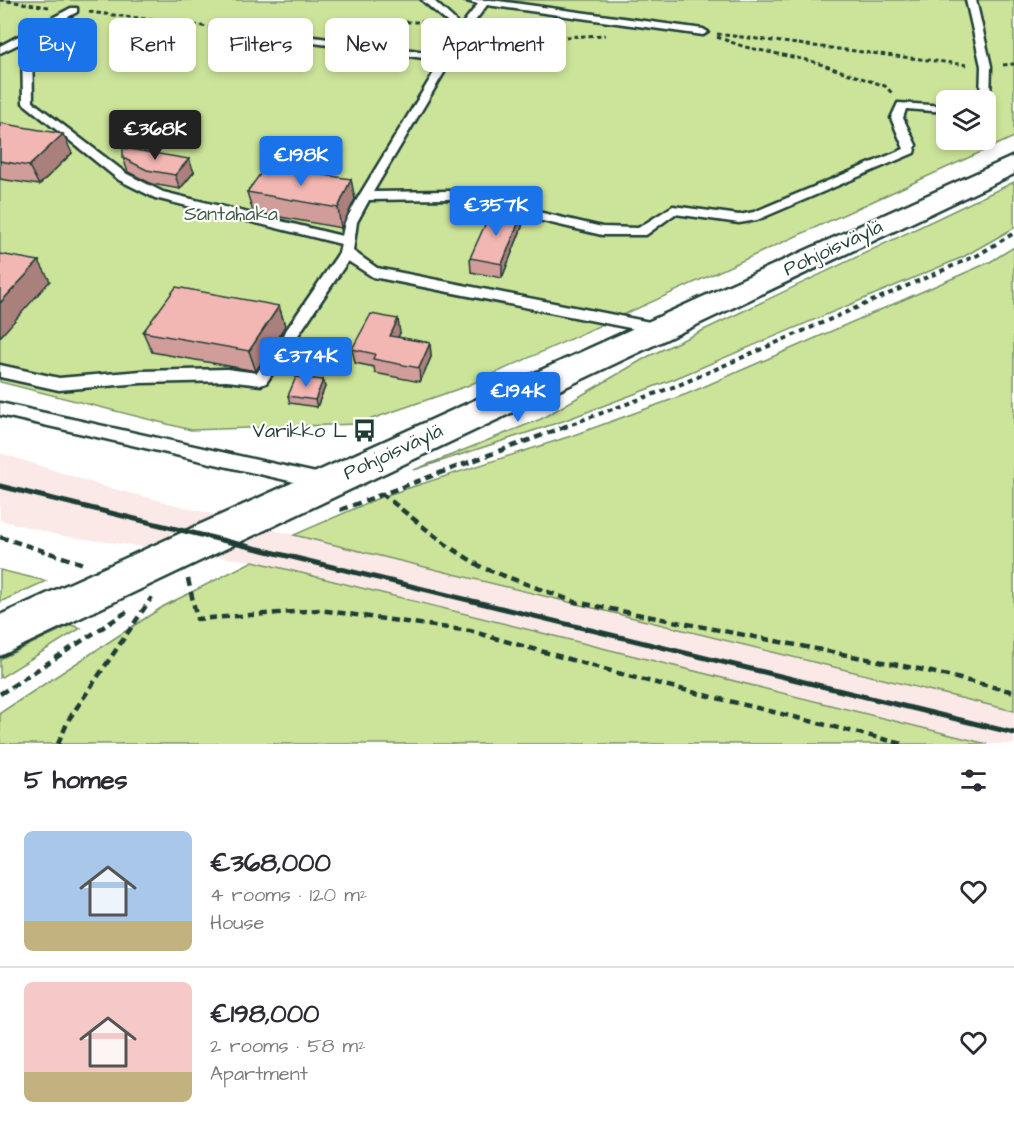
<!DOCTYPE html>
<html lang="en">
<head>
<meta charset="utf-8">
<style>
  :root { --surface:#fff; --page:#f7f7f7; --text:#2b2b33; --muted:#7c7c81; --line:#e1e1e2; --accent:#1a73e8 }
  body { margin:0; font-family:"Architects Daughter",sans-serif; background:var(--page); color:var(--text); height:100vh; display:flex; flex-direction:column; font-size:22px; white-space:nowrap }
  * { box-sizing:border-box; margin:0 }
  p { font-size:20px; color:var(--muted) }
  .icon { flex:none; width:33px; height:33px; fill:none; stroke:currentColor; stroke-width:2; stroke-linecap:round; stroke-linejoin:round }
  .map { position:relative; height:744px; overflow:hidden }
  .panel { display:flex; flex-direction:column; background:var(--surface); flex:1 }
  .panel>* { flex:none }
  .top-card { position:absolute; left:18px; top:18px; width:600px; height:54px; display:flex; gap:12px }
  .fabs { position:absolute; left:936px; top:90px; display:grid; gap:12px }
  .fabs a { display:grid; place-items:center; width:60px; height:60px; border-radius:9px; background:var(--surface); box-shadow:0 3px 9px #0003; font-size:30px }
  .price { position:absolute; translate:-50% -51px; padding:0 14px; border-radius:6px; background:var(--accent); color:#fff; font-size:20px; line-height:39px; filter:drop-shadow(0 2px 3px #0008) }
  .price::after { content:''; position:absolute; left:50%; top:36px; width:18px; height:14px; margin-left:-9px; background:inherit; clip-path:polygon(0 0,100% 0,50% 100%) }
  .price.selected { background:#222; color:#fff }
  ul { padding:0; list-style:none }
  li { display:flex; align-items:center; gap:18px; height:150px; padding:0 24px }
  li+li { border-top:2px solid var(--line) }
  li span { display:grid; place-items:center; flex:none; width:168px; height:120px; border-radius:9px; color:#555 }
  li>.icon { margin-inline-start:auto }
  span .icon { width:72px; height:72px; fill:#fffc; stroke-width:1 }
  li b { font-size:26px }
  h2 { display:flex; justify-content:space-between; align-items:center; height:72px; padding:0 24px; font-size:26px }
  .tag { padding:0 21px; border-radius:9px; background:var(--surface); box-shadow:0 3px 9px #0003; font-size:21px; line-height:54px }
  .tag.selected { background:var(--accent); color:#fff }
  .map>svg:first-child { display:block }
</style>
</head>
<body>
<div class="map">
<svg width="1014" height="744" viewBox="0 0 1014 744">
  <rect width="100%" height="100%" fill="#fff"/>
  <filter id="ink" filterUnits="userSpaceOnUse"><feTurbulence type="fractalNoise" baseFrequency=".0167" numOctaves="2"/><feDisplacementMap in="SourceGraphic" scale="12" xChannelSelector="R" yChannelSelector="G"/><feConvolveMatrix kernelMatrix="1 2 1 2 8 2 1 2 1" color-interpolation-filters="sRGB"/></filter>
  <g filter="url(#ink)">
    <path fill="#fbe9e8" d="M0,453L106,487L294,535L1014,711V744H987L258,562L62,536L0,520Z"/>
    <g fill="#cce49a" stroke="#769067" stroke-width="1.5" fill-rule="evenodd">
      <path d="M0,0H1014V137L467,386L357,424L191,430L0,382ZM946,100H986V140H946Z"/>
      <path d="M1014,182V228L963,257L674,379L563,421L414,470L541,419L647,357Z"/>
      <path d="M1014,247V711L294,535L381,497L571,436L687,394L990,262Z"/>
      <path d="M253,561L987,744H0V713L164,606Z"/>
      <path d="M0,570L46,581L0,602Z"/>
      <path d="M71,625L81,628L0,678V659Z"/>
    </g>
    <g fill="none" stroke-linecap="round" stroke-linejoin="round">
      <defs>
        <g id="lane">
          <path d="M422,0H433L454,19L459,28L478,4L463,0H491L703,29L708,32L703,35L487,5L463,37L445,71L373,192L449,191L602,227L638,228L673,206L739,215L754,212L904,149L891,118L898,103L946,106V112L906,109L903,118L916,145L914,153L757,220L739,223L675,214L646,235H602L449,199L369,200L357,222L353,251L377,268L665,325L667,329L665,333L660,334L373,277L348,261L266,383L261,385L227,381L141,383L59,390L0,377V365L59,378L141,371L227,369L257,373L339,253L341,244L155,198L119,180L23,103L22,44L25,41L0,53V46L71,8H77V12L44,30L32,44L33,102L127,174L163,192L342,236L345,222L359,196L435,71L423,58L306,42L301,39L306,36L426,52L439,63L453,36L447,22Z"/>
          <path d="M966,0H976L991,66L990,100L986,103V100H980L981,66Z"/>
          <path d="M0,403L325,475L331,477L333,482L331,487L325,489L0,415Z"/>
        </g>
        <path id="secondary" d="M1014,156V174L0,656V615Z"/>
      </defs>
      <use href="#lane" stroke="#1f3d34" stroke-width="5"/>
      <use href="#secondary" stroke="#1f3d34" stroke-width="5"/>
      <g stroke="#1f3d34" stroke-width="3" stroke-dasharray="4.5 3" stroke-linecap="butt">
        <path d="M0,0L49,7"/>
        <path d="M89,12L290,37"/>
        <path d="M484,28L564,37L605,35"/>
        <path d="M362,31L399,22H429"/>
        <path d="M717,34L968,65"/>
        <path d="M717,37L745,47L811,61L885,86L892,93"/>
        <path d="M1003,65L1014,64"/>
      </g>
      <path stroke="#1f3d34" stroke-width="4" stroke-dasharray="5 4.5" stroke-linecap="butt" d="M563,427L679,385L978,255L1014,233"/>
      <g stroke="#1f3d34" stroke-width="4.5" stroke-dasharray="8 5" stroke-linecap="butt">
        <path d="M381,493L445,544L483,568L575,602L919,669L1014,692"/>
        <path d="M340,510L567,426"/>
        <path d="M0,537L84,564"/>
        <path d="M188,579L197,619L320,610L470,631L632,677L903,744"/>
        <path d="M0,694L128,611"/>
        <path d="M58,744L69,719L152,597"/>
      </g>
      <use href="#lane" fill="#fff" fill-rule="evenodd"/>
      <use href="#secondary" fill="#fff" fill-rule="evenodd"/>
      <path stroke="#1f3d34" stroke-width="5" d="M0,486L1014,733"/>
    </g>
    <g fill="#d19d9a" stroke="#1f3d34" stroke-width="1.5">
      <path d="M0,123L72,153L39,185L0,179Z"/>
      <path d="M123,158L194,172L180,189L152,184L128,172Z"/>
      <path d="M247,192L355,199L341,228L253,212Z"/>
      <path d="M522,227L502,278L471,272L470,258Z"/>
      <path d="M279,306L285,326L256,371L152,352L143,332Z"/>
      <path d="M400,333L398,337L430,343L431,357L420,382L375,373L374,367L355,363L352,349Z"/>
      <path d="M323,380L325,387L317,407L290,403L288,396Z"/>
    </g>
    <g fill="#aa807d" stroke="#1f3d34" stroke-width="1.5">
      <path d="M63,134L72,153L39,185L29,166Z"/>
      <path d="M189,159L194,172L180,189L175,175Z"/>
      <path d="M351,179L355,199L341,228L338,208Z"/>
      <path d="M522,214V227L502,278V264Z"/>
      <path d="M39,261L50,281L0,337V303Z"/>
      <path d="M279,306L285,326L256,371L249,351Z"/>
      <path d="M398,319L400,333L392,349L390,336Z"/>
      <path d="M430,343L431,357L420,382L419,368Z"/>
      <path d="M323,380L325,387L317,407L315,400Z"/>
    </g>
    <g fill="#f3b7b3" stroke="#1f3d34" stroke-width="1.5">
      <path d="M0,123L63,134L29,166L0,161Z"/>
      <path d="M123,148L189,159L175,175L147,170L123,158Z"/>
      <path d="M266,166L351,179L338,208L247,192Z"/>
      <path d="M492,209L522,214L502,264L470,258Z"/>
      <path d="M0,254L39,261L0,303Z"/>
      <path d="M176,287L279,306L249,351L143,332Z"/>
      <path d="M371,314L398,319L390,336L430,343L419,368L373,359L375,354L352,349Z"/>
      <path d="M296,377L323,380L315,400L288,396Z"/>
    </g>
  </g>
  <defs>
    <symbol id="bus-bare" viewBox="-9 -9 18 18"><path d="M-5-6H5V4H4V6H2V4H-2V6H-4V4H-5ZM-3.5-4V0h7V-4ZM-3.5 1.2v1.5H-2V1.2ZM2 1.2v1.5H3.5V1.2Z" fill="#1f3d34" stroke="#fff" stroke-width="2.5" paint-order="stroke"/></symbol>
  </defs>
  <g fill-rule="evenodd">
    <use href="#bus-bare" x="348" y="414" width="33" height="33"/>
  </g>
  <g text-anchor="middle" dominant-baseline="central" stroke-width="4.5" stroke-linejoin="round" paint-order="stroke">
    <g font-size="20" fill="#425e48" stroke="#fff">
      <text x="231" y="214">Santahaka</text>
    </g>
    <g font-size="20" fill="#1f3d34" stroke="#fff">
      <text transform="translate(833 248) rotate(-25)">Pohjoisväylä</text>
      <text transform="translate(393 452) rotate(-25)">Pohjoisväylä</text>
    </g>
    <g font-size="20" fill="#1f3d34" stroke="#fff" text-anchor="end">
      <text x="347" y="431">Varikko L</text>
    </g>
  </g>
</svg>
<div class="fabs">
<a><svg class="icon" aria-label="layers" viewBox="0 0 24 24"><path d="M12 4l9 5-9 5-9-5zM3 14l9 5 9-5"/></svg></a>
</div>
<b class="price selected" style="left:155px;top:161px">€368K</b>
<b class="price" style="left:301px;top:187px">€198K</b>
<b class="price" style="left:496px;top:237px">€357K</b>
<b class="price" style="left:306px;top:388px">€374K</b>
<b class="price" style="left:518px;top:423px">€194K</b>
<div class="top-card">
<a class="tag selected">Buy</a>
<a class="tag">Rent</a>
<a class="tag">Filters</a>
<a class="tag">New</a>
<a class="tag">Apartment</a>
</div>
</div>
<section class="panel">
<h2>5 homes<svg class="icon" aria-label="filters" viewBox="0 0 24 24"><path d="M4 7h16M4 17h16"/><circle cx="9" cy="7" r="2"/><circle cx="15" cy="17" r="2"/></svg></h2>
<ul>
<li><span style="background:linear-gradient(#a9c7e8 75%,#c2b280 0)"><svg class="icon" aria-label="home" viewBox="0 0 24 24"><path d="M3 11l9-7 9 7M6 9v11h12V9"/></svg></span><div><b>€368,000</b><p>4 rooms · 120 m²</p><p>House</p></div><svg class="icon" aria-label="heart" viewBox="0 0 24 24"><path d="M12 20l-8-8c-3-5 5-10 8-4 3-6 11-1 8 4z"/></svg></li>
<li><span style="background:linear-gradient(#f6c9c9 75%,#c2b280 0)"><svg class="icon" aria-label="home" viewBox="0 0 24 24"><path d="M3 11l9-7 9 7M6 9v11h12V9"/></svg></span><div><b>€198,000</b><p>2 rooms · 58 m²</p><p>Apartment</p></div><svg class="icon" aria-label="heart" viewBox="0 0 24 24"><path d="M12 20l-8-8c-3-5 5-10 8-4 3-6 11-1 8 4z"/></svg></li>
</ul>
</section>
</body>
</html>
